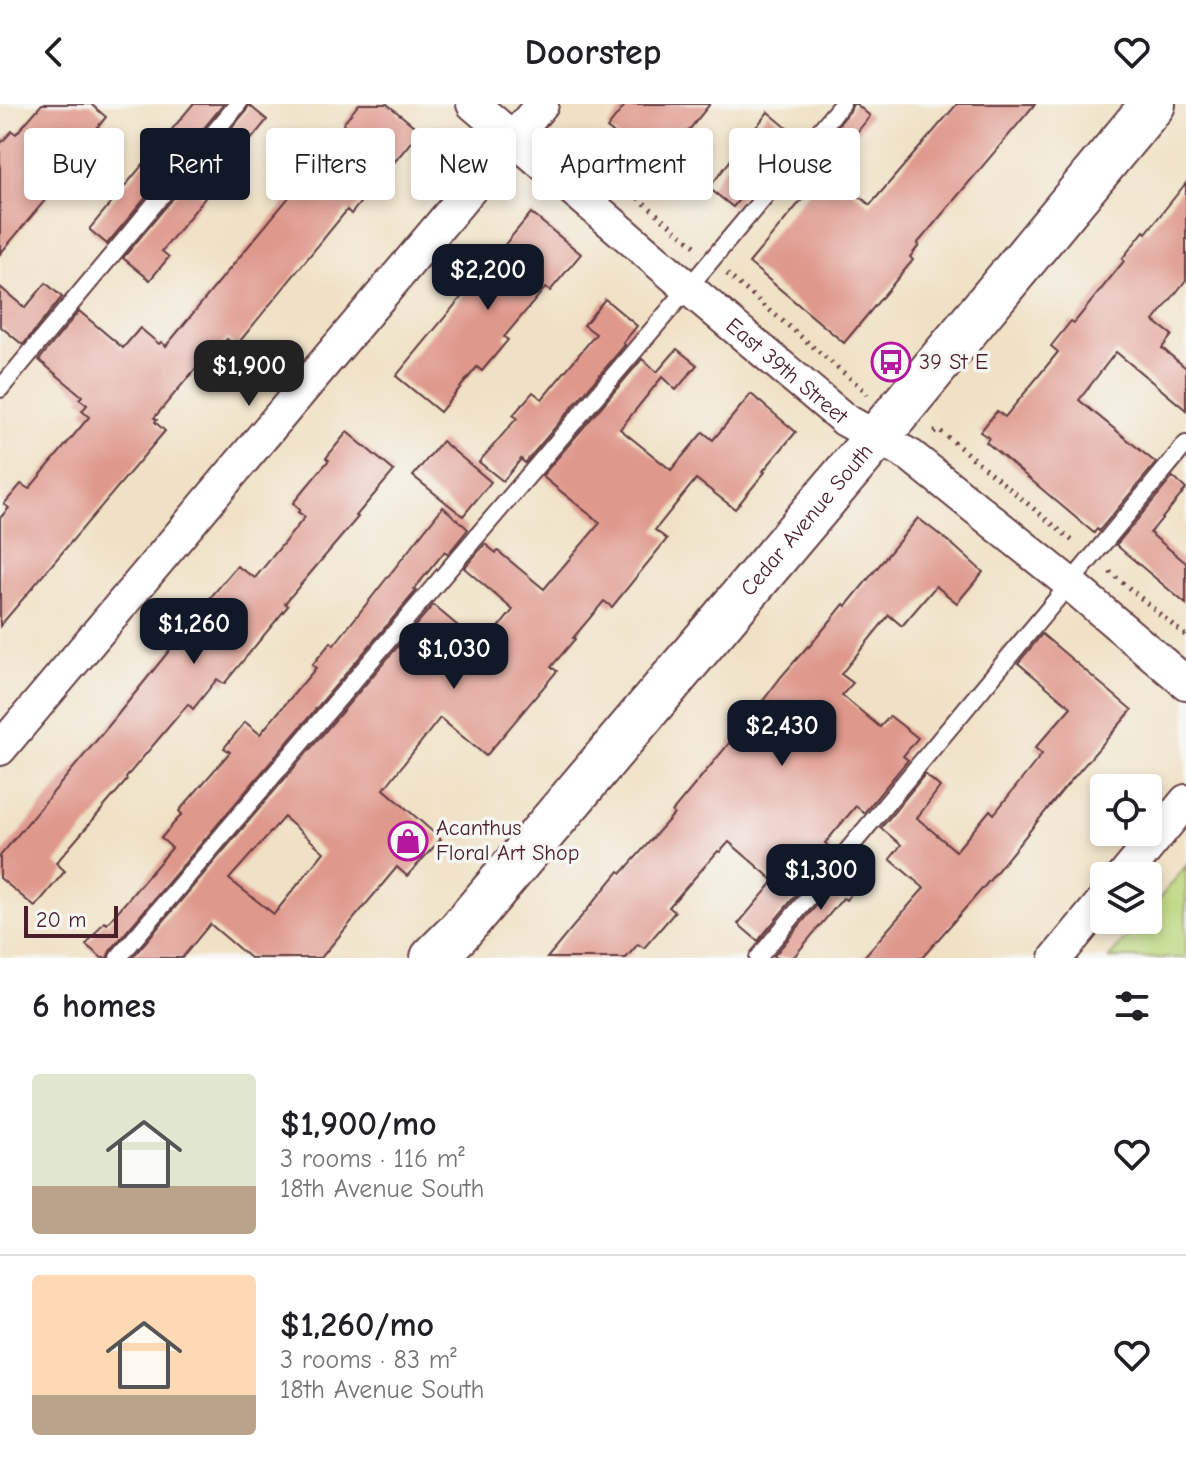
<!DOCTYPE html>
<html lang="en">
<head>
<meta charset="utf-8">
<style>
  :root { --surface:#fff; --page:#f2f2f2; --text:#202124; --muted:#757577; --line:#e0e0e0; --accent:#111827 }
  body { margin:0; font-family:"Comic Neue",sans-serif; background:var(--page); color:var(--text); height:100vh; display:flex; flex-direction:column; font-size:30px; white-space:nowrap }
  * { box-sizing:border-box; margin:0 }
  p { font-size:26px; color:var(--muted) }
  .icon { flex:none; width:44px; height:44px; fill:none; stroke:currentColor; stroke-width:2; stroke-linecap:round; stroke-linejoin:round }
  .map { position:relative; height:854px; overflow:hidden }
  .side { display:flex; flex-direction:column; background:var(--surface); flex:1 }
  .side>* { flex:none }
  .guide { position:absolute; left:24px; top:24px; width:1138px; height:72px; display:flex; gap:16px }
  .controls { position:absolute; left:1090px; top:670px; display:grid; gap:16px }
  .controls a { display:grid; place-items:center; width:72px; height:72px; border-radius:8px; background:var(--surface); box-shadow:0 4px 12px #0003; font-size:40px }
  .scale { position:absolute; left:24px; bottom:20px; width:94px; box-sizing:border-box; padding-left:8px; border:4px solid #4a1f2b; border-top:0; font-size:22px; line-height:28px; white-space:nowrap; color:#4a1f2b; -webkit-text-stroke:6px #f6f6f2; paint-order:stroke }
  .price { position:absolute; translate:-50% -68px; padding:0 18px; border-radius:16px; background:var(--accent); color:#fff; font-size:26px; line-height:52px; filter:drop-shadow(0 2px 4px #0008) }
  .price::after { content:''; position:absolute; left:50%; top:48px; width:24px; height:18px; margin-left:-12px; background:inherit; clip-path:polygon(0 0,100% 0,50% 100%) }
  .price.current { background:#222; color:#fff }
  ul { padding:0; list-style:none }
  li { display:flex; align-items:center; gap:24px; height:200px; padding:0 32px }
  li+li { border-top:2px solid var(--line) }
  li span { display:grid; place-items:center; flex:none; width:224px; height:160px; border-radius:8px; color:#555 }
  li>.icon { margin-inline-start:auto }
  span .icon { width:96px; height:96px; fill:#fffc; stroke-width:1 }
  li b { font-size:34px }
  h2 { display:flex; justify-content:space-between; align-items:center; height:96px; padding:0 32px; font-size:34px }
  .tag { padding:0 28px; border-radius:8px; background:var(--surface); box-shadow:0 4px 12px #0003; font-size:28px; line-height:72px }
  .tag.current { background:var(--accent); color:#fff }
  header { display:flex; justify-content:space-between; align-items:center; height:104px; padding:0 32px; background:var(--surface); font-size:36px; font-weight:600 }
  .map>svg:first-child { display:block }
</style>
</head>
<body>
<header><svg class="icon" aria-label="back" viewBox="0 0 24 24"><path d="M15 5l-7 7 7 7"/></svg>Doorstep<svg class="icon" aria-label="heart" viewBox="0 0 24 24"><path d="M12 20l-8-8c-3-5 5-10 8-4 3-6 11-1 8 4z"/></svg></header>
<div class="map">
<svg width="1186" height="854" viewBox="0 0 1186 854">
  <rect width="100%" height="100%" fill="#f6f6f2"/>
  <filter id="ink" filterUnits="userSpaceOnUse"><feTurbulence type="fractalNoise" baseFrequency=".0125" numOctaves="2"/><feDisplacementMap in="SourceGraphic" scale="16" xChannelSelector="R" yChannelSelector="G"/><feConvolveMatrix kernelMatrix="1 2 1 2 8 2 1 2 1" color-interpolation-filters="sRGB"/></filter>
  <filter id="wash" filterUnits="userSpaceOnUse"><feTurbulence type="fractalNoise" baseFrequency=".006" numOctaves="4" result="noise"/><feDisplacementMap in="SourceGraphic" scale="32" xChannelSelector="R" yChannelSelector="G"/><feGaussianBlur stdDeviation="1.8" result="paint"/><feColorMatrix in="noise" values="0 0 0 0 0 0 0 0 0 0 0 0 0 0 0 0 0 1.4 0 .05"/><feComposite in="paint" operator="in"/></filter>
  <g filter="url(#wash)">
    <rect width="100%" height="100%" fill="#f0e1c5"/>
    <path fill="#bbd77d" stroke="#827b54" stroke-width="2" d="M1186,762V854H1109L1141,816H1148V808Z"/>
    <g id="blocks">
      <g fill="#df988c" fill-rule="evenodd">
        <path d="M42,0H91L106,13L62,66L67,70L0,150V40L12,27L16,30Z"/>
        <path d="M193,0H224L107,140L90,126V124Z"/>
        <path d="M359,0H387L420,27L392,61L391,60L351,110L347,106L236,242L227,235L215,249L211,246L154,314L157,316L155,318L165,327L0,522V414L9,404L4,400L21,380L29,385L89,313L82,307L87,301L79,295L82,292L39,256L79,207L123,244L140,224L159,240L161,238L166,242L294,87L298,90L349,25L343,20Z"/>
        <path d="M626,0H710L664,57L660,54L654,62L607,24Z"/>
        <path d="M853,0H856L870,12L827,66L870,101L957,0H1035L917,140L919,141L910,153L913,156L844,239L749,159L810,86L795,73L850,7Z"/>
        <path d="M249,1L267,16L249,38L244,34L199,89L205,94L162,147L169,153L150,176L123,154L246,7Z"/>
        <path d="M768,8L799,34L778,59L773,54L733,103L709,84Z"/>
        <path d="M1186,79V176L1154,217L1172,231L1162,244L1186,264V306L1116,248L1079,296L1156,359L1099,427L1097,425L1094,429L986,338L989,334L980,328L997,307L1005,313L1058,248L1051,242L1071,217L1074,219L1124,157L1122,155L1144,127L1146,129Z"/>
        <path d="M531,109L581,150L550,187L545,184L504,233L508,236L482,267L477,263L440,308L396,272Z"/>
        <path d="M46,179L62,193L23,241L0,222V183L25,204Z"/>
        <path d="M605,195L637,222L623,239L625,241L525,359L521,355L503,377L479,358L517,314L513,311L533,288L542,295L596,230L584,221Z"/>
        <path d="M677,245L697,261L676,286L662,273L620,325L671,366L703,328L713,336L751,290L796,328L763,367L765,368L735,405L696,375L655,426L667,435L612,503L604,497L573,534L575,535L551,563L557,567L486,652L440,614L384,685L441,735L407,772L397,763L321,854H250L210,820L182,854H132L433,501L483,543L513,506L464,464L485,440L496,449L498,447L544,485L600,419L542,372L642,255L657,268ZM284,713L324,748L274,810L229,775Z"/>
        <path d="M347,328L394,367L356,412L358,413L285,499L288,502L224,580L217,575L193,605L188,600L128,671L126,674L127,676L56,759L65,767L35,803L0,774V752L111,619L185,527L183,526L237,462L255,474L305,413L298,408L300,406L293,399L329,356L326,354Z"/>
        <path d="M442,337L491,378L463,412L413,372Z"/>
        <path d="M1173,373L1186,385L1150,429L1186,459V500L1116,441Z"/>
        <path d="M443,403L468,425L448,450L445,447L414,485L416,487L110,847L107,854H102L86,841L104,818L107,820L172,744L161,734L182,710L179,707L230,648L224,644L245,618L260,630L316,564L312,561L331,538L334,541Z"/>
        <path d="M918,414L953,441L983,468L957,499L936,482L902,522L889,511L841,570L853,579L842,591L880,623L890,612L918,634L903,652L908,656L864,709L856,702L825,739L833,746L758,837L738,820L774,777L729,738L720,748L718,747L669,803L675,808L644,844L638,840L626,854H547L619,767L622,769L674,710L672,708L746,619L781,573L808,542L809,543L844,500L846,502Z"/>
        <path d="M1042,530L1132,606L1062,687L989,777L922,854H863L924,784L890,755L901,741L881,724L925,670L940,683L917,714L956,747L990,706L994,710L1042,650L1035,644L1071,603L1018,559Z"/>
        <path d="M850,761L865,773L846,796L843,794L793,854H777L774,852Z"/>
      </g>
    </g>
  </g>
  <g filter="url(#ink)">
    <use href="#blocks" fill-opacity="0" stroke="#633c42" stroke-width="2"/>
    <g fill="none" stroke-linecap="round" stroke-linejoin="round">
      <defs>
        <g id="service">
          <path d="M0,285L238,0"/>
          <path d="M118,854L688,184L842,0"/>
          <path d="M758,854L1186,340"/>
        </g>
        <g id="minor">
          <path id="s1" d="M473,0L688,184L845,316L911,352L1070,480L1186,579"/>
          <path d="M0,645L542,0"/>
          <path d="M1124,772L1186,697"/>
          <path d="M1056,854L1104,796"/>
        </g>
        <g id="secondary">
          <path id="s2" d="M433,854L458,829L898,308L1153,0"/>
        </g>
      </defs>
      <use href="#service" stroke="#633c42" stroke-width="20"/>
      <use href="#minor" stroke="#633c42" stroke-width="36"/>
      <use href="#secondary" stroke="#633c42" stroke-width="48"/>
      <g stroke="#633c42" stroke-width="5" stroke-dasharray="2 6" stroke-linecap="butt">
        <path d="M558,29H561L695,142"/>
        <path d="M727,170L864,286L867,291"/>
        <path d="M934,328L939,326L1075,439"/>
        <path d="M1110,468L1186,532"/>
      </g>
      <use href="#service" stroke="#fff" stroke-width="16"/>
      <use href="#minor" stroke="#fff" stroke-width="32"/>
      <use href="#secondary" stroke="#fff" stroke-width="44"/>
    </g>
  </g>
  <defs>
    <symbol id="bus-ring" viewBox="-11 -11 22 22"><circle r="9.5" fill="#f6f6f2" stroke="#b5179e" stroke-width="1.5"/><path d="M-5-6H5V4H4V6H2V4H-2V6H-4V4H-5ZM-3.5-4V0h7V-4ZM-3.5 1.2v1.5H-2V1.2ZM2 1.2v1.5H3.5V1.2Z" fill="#b5179e"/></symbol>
    <symbol id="shop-ring" viewBox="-11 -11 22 22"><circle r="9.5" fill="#f6f6f2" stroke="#b5179e" stroke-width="1.5"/><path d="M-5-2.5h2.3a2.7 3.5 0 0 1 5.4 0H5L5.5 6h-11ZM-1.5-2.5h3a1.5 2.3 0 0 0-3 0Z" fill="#b5179e"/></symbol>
  </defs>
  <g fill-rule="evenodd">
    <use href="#bus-ring" x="869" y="236" width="44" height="44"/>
    <use href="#shop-ring" x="386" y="715" width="44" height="44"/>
  </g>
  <g text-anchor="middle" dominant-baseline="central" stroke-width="7" stroke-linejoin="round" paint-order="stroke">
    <g font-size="22" fill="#4a1f2b" stroke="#f6f6f2" text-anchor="start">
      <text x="919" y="258">39 St E</text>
      <text x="436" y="724">Acanthus<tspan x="436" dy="25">Floral Art Shop</tspan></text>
    </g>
    <g font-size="22" fill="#4a1f2b" stroke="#f6f6f2">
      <text stroke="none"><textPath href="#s1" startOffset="412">East 39th Street</textPath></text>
      <text stroke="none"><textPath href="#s2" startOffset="576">Cedar Avenue South</textPath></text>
    </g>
  </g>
</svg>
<div class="controls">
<a><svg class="icon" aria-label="locate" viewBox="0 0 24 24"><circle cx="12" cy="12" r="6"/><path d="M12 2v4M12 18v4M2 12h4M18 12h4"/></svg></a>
<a><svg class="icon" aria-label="layers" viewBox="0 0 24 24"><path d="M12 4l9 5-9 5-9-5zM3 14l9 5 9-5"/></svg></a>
</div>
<div class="scale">20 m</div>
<b class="price" style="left:488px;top:208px">$2,200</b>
<b class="price current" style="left:249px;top:304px">$1,900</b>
<b class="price" style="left:194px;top:562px">$1,260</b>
<b class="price" style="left:454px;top:587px">$1,030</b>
<b class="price" style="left:782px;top:664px">$2,430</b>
<b class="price" style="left:821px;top:808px">$1,300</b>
<div class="guide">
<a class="tag">Buy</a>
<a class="tag current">Rent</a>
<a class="tag">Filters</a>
<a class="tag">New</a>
<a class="tag">Apartment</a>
<a class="tag">House</a>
</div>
</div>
<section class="side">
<h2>6 homes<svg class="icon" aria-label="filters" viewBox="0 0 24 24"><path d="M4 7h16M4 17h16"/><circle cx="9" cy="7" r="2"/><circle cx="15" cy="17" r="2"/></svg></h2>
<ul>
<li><span style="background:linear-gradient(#dfe7d0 70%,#b9a48a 0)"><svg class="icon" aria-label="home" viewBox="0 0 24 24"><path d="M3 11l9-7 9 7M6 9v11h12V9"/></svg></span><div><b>$1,900/mo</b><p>3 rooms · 116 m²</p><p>18th Avenue South</p></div><svg class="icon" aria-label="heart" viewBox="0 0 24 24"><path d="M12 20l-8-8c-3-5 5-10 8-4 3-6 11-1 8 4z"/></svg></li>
<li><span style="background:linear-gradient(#ffd9b3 75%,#b9a48a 0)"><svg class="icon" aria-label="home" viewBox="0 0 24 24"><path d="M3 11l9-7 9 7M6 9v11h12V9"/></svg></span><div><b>$1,260/mo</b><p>3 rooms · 83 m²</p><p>18th Avenue South</p></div><svg class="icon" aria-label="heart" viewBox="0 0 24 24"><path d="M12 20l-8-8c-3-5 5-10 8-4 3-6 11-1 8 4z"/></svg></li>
</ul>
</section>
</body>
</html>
